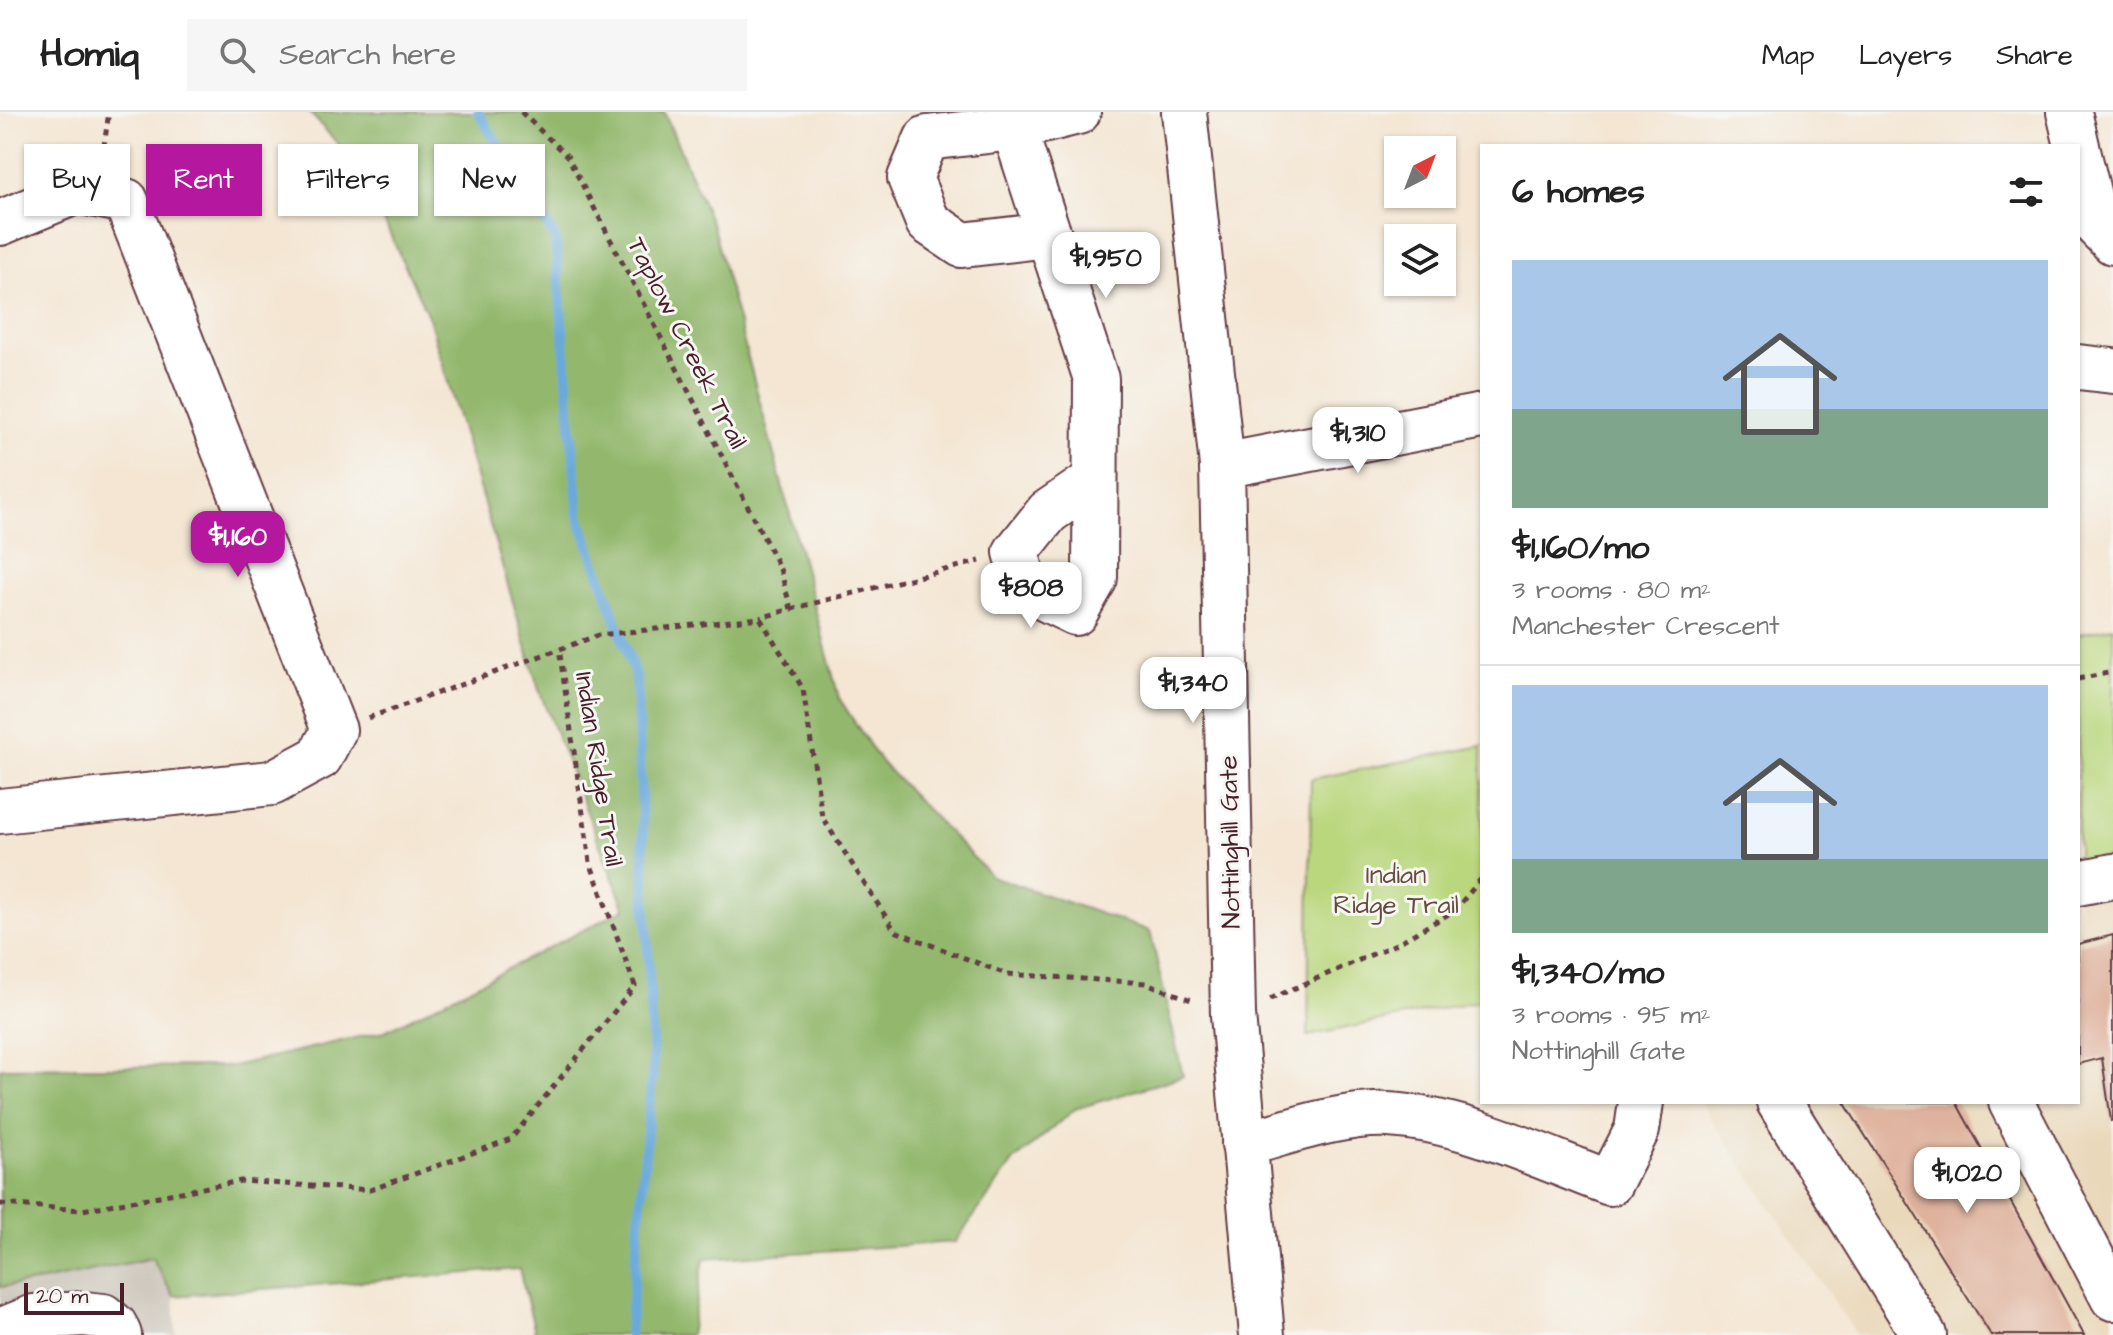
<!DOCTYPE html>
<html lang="en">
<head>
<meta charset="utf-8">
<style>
  :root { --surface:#fff; --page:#f6f6f6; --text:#222; --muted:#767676; --line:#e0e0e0; --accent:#b5179e }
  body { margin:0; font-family:"Architects Daughter",sans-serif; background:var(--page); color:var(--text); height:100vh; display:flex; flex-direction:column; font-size:30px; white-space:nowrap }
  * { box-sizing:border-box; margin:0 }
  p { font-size:26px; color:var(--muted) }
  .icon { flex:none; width:44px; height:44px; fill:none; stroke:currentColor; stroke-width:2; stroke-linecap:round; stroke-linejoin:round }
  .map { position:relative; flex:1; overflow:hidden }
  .side { position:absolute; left:1480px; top:32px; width:600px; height:960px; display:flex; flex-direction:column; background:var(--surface); border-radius:0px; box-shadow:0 2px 6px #0004 }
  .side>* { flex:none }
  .guide { position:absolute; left:24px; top:32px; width:760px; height:72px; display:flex; gap:16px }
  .needle { width:52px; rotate:42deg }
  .controls { position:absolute; left:1384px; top:24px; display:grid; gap:16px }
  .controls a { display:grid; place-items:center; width:72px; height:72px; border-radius:0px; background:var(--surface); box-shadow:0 2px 6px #0004; font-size:40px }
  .scale { position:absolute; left:24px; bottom:20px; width:100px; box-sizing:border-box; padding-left:8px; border:4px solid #4a1f2b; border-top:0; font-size:22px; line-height:28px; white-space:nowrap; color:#4a1f2b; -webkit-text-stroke:6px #f6f6f2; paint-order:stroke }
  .price { position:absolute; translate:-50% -68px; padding:0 18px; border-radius:16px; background:#fff; color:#222; font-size:26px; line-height:52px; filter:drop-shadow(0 2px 4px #0008) }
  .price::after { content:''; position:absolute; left:50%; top:48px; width:24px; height:18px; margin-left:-12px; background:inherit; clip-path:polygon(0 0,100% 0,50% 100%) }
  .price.on { background:var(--accent); color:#fff }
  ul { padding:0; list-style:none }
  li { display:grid; align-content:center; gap:16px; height:424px; padding:0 32px }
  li+li { border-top:2px solid var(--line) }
  li span { display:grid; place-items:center; height:248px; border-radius:0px; color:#555 }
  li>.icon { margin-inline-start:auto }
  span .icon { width:144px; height:144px; fill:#fffc; stroke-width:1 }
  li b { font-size:34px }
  h2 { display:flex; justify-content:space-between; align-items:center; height:96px; padding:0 32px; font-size:34px }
  .pill { padding:0 28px; border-radius:0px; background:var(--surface); box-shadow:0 2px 6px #0004; font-size:28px; line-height:72px }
  .pill.on { background:var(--accent); color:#fff }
  header { display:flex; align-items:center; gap:48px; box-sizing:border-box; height:112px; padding:0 40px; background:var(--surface); border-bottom:2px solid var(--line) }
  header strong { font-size:38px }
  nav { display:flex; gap:44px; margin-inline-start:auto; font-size:28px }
  .search { width:560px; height:72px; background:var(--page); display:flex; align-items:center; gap:20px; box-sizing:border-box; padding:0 28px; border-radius:0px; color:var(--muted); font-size:30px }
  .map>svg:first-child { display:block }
</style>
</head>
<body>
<header>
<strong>Homiq</strong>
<div class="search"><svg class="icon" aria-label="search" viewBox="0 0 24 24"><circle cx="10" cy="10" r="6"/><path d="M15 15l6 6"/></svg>Search here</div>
<nav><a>Map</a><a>Layers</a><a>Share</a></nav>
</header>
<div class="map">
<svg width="2113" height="1223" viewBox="0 0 2113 1223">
  <rect width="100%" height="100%" fill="#f6f6f2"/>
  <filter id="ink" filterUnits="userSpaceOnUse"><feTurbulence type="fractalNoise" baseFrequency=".0125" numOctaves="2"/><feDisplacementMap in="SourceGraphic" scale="16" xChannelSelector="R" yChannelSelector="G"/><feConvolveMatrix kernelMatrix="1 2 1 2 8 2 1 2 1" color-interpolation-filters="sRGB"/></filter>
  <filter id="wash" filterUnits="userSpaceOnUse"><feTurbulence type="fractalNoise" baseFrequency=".006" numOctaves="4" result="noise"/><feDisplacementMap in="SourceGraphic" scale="32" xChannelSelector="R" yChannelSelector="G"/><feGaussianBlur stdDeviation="1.8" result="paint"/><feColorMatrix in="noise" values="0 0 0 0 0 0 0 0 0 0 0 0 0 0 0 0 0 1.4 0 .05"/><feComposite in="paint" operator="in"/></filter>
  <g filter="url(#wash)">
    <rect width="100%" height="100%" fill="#f4e6d3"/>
    <path fill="#ead8ba" d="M2113,744V1223H1856L1700,990H2078V753Z"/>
    <path fill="#cac3b8" d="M153,1146L174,1184L176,1223H0V1175L42,1169Z"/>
    <g fill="#bad77e" stroke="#827b54" stroke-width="2">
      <path d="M2113,515V744L2078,753V522Z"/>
      <path d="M1482,634V888L1308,924L1311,667Z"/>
    </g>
    <path fill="#93b86d" stroke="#6e6c4c" stroke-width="2" d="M309,0H664L713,115L839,586L880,649L991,764L1150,819L1183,964L1075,997L1014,1049L955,1130L704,1147L690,1223H536L519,1157L174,1184L152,1146L42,1169L0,1175V956L232,954L385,919L625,797L539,578L429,206L359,55Z"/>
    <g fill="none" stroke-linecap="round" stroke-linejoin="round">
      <path stroke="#69a9dc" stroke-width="10" d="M478,0L555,126L579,404L636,565L653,953L629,1223"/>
    </g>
    <g id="blocks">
      <g fill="#dfb29d">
        <path d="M2113,823V1008L2111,1009L2102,946L2078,952V832Z"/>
        <path d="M1844,990H1956L2084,1223H1991Z"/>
      </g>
    </g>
  </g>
  <g filter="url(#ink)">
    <use href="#blocks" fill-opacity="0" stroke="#643d44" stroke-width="2"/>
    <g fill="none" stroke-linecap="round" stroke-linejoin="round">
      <defs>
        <g id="minor">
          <path d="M1078,0L1014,16L1096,267L1095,466L1075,501L1048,488L1023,465L1016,440L1048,400L1095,368"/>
          <path d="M1184,0L1222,354L1233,903L1262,1223"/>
          <path d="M2069,0L2077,34"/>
          <path d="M1014,16L927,26L910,66L928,110L962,133L1049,123"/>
          <path d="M2078,39L2096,113L2113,130"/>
          <path d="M0,111L77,79L126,89L334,618L320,645L272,671L0,699"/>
          <path d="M2078,255L2113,259"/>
          <path d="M1222,354L1482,304"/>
          <path d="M2078,771L2113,764"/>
          <path d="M1779,990L1924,1223"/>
          <path d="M2011,990L2113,1186"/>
          <path d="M1244,1032C1290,1020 1340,1001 1388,1003C1463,1007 1540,1045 1610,1071L1637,1018L1641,990"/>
          <path d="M0,1219L34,1205L84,1202L103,1204L115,1214L119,1223"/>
        </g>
      </defs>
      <use href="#minor" stroke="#643d44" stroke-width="48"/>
      <g stroke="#643d44" stroke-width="5" stroke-dasharray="6 6" stroke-linecap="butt">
        <path d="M521,0L568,45L780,457L791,497L760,506"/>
        <path d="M102,47L109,0"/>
        <path d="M791,497L980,449"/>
        <path d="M2078,567L2113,560"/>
        <path d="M368,606L599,523L760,506L803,577L822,705L895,819L1006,862L1146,871L1194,889"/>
        <path d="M1270,887L1396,832L1454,799L1482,766"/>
        <path d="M0,1092L82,1098L241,1069L370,1078L511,1027L635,874L590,750L559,536"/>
      </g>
      <use href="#minor" stroke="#fff" stroke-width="44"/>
    </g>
  </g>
  <g text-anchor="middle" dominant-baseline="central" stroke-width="6" stroke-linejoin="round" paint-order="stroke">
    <g font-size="26" fill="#4a1f2b" stroke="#f6f6f2">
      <text transform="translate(687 231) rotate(63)">Taplow Creek Trail</text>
      <text transform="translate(599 657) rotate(81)">Indian Ridge Trail</text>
      <text transform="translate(1230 730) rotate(-91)">Nottinghill Gate</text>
    </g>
    <g font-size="26" fill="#664d40" stroke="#f6f6f2">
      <text x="1396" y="763">Indian<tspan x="1396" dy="30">Ridge Trail</tspan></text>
    </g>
  </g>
</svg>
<div class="controls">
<a><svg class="needle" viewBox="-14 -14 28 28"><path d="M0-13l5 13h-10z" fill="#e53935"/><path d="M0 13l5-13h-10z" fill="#767676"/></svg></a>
<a><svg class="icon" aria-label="layers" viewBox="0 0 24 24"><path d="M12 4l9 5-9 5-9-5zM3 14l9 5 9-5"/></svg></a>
</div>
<div class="scale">20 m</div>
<b class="price" style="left:1106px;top:188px">$1,950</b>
<b class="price" style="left:1358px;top:363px">$1,310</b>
<b class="price on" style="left:238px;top:467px">$1,160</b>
<b class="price" style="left:1031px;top:518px">$808</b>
<b class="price" style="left:1193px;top:613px">$1,340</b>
<b class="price" style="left:1967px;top:1103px">$1,020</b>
<div class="guide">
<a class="pill">Buy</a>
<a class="pill on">Rent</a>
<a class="pill">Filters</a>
<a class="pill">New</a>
</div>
<section class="side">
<h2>6 homes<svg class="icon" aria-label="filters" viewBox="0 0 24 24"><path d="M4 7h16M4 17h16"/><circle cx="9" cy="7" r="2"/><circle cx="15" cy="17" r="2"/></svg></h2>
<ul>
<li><span style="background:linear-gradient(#a9c7e8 60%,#7fa58c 0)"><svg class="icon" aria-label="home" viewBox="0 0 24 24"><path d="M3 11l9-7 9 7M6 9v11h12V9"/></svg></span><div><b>$1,160/mo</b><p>3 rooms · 80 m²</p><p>Manchester Crescent</p></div></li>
<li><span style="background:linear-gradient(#a9c7e8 70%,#7fa58c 0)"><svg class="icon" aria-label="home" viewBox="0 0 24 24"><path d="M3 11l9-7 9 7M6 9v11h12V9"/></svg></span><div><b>$1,340/mo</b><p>3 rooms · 95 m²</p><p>Nottinghill Gate</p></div></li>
</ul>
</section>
</div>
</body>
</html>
